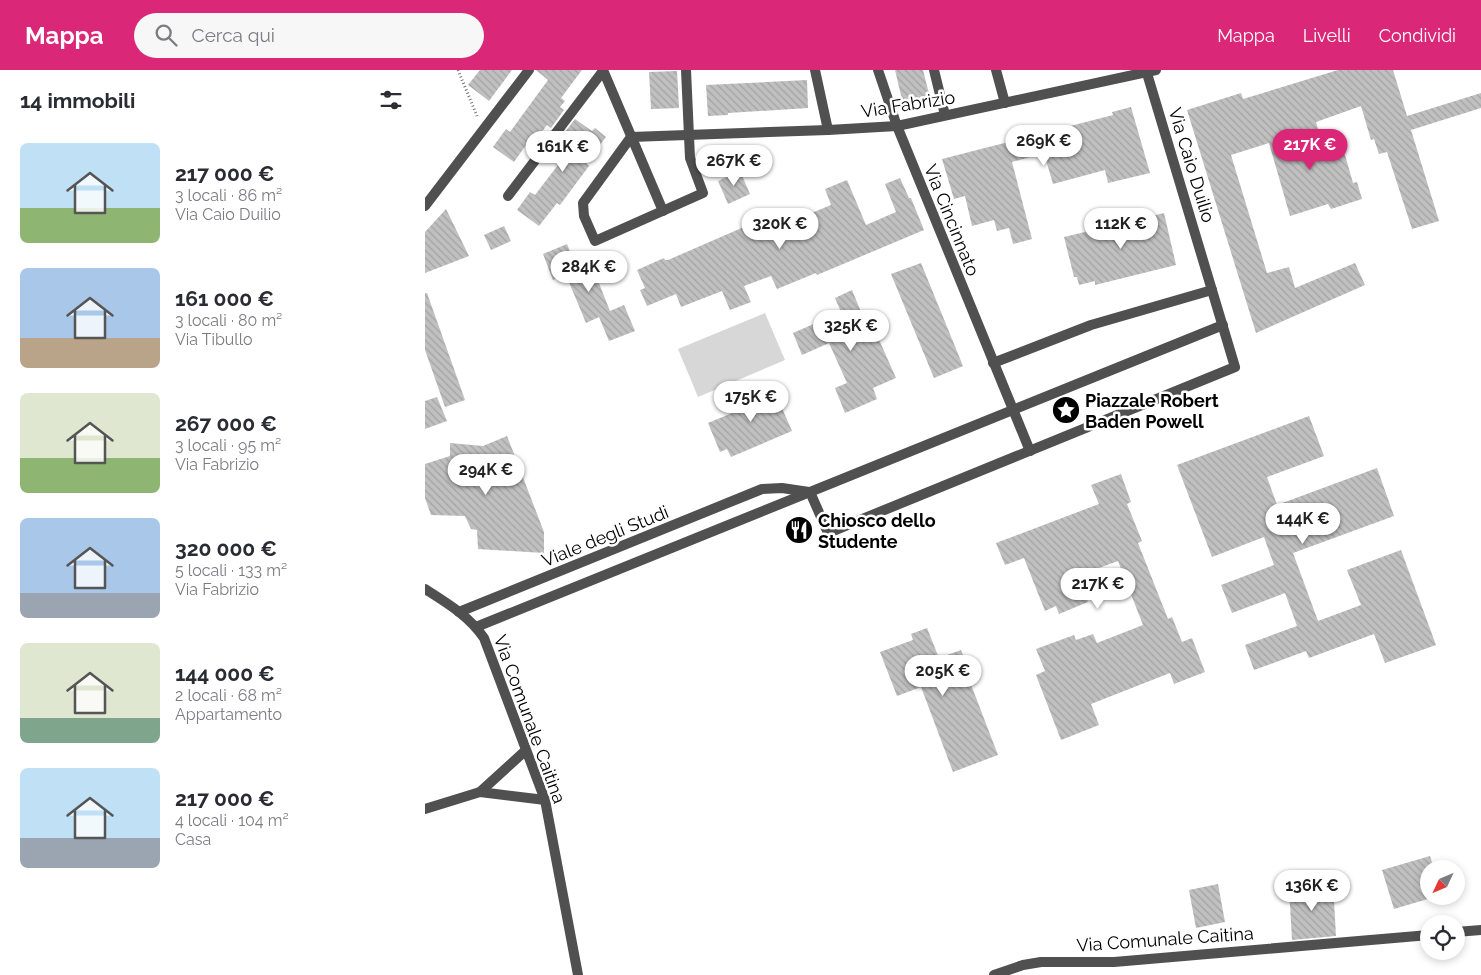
<!DOCTYPE html>
<html lang="it">
<head>
<meta charset="utf-8">
<style>
  :root { --surface:#fff; --page:#f7f7f7; --text:#2b2b33; --muted:#7c7c81; --accent:#db2777 }
  body { margin:0; font-family:Raleway,sans-serif; background:var(--page); color:var(--text); height:100vh; display:flex; flex-direction:column; font-size:19px; white-space:nowrap }
  * { box-sizing:border-box; margin:0 }
  p { font-size:16px; color:var(--muted) }
  .icon { flex:none; width:28px; height:28px; fill:none; stroke:currentColor; stroke-width:2; stroke-linecap:round; stroke-linejoin:round }
  .map { position:relative; flex:1; overflow:hidden }
  .panel { display:flex; flex-direction:column; background:var(--surface); width:425px }
  .panel>* { flex:none }
  .needle { width:32px; rotate:226deg }
  .fabs { position:absolute; left:995px; top:790px; display:grid; gap:10px }
  .fabs a { display:grid; place-items:center; width:45px; height:45px; border-radius:50%; background:var(--surface); box-shadow:0 2px 8px #0003; font-size:25px }
  .price { position:absolute; translate:-50% -42px; padding:0 11px; border-radius:18px; background:#fff; color:#222; font-size:16px; line-height:32px; filter:drop-shadow(0 1px 2px #0008) }
  .price::after { content:''; position:absolute; left:50%; top:30px; width:15px; height:11px; margin-left:-8px; background:inherit; clip-path:polygon(0 0,100% 0,50% 100%) }
  .price.current { background:var(--accent); color:#fff }
  ul { padding:0; list-style:none }
  li { display:flex; align-items:center; gap:15px; height:125px; padding:0 20px }
  li span { display:grid; place-items:center; flex:none; width:140px; height:100px; border-radius:8px; color:#555 }
  li>.icon { margin-inline-start:auto }
  span .icon { width:60px; height:60px; fill:#fffc; stroke-width:1 }
  li b { font-size:21px }
  h2 { display:flex; justify-content:space-between; align-items:center; height:60px; padding:0 20px; font-size:21px }
  header { display:flex; align-items:center; gap:30px; box-sizing:border-box; height:70px; padding:0 25px; background:var(--accent); color:#fff }
  header strong { font-size:24px }
  nav { display:flex; gap:28px; margin-inline-start:auto; font-size:18px }
  .search { width:350px; height:45px; background:var(--page); display:flex; align-items:center; gap:12px; box-sizing:border-box; padding:0 18px; border-radius:28px; color:var(--muted); font-size:19px }
  main { display:flex; flex:1; min-height:0 }
  .map>svg:first-child { display:block }
</style>
</head>
<body>
<header>
<strong>Mappa</strong>
<div class="search"><svg class="icon" aria-label="search" viewBox="0 0 24 24"><circle cx="10" cy="10" r="6"/><path d="M15 15l6 6"/></svg>Cerca qui</div>
<nav><a>Mappa</a><a>Livelli</a><a>Condividi</a></nav>
</header>
<main>
<section class="panel">
<h2>14 immobili<svg class="icon" aria-label="filters" viewBox="0 0 24 24"><path d="M4 7h16M4 17h16"/><circle cx="9" cy="7" r="2"/><circle cx="15" cy="17" r="2"/></svg></h2>
<ul>
<li><span style="background:linear-gradient(#bfe0f5 65%,#8fb573 0)"><svg class="icon" aria-label="home" viewBox="0 0 24 24"><path d="M3 11l9-7 9 7M6 9v11h12V9"/></svg></span><div><b>217 000 €</b><p>3 locali · 86 m²</p><p>Via Caio Duilio</p></div></li>
<li><span style="background:linear-gradient(#a9c7e8 70%,#b9a48a 0)"><svg class="icon" aria-label="home" viewBox="0 0 24 24"><path d="M3 11l9-7 9 7M6 9v11h12V9"/></svg></span><div><b>161 000 €</b><p>3 locali · 80 m²</p><p>Via Tibullo</p></div></li>
<li><span style="background:linear-gradient(#dfe7d0 65%,#8fb573 0)"><svg class="icon" aria-label="home" viewBox="0 0 24 24"><path d="M3 11l9-7 9 7M6 9v11h12V9"/></svg></span><div><b>267 000 €</b><p>3 locali · 95 m²</p><p>Via Fabrizio</p></div></li>
<li><span style="background:linear-gradient(#a9c7e8 75%,#9aa5b1 0)"><svg class="icon" aria-label="home" viewBox="0 0 24 24"><path d="M3 11l9-7 9 7M6 9v11h12V9"/></svg></span><div><b>320 000 €</b><p>5 locali · 133 m²</p><p>Via Fabrizio</p></div></li>
<li><span style="background:linear-gradient(#dfe7d0 75%,#7fa58c 0)"><svg class="icon" aria-label="home" viewBox="0 0 24 24"><path d="M3 11l9-7 9 7M6 9v11h12V9"/></svg></span><div><b>144 000 €</b><p>2 locali · 68 m²</p><p>Appartamento</p></div></li>
<li><span style="background:linear-gradient(#bfe0f5 70%,#9aa5b1 0)"><svg class="icon" aria-label="home" viewBox="0 0 24 24"><path d="M3 11l9-7 9 7M6 9v11h12V9"/></svg></span><div><b>217 000 €</b><p>4 locali · 104 m²</p><p>Casa</p></div></li>
</ul>
</section>
<div class="map">
<svg width="1056" height="905" viewBox="0 0 1056 905">
  <defs>
    <pattern id="building-back-hatch" width="6" height="6" patternUnits="userSpaceOnUse" patternTransform="scale(1.25)"><rect width="6" height="6" fill="#c0c0c0"/><path d="M-1 5l2 2M0 0l6 6M5-1l2 2" fill="none" stroke="#a3a3a3"/></pattern>
  </defs>
  <rect width="100%" height="100%" fill="#fff"/>
  <path fill="#d7d7d7" d="M340,243L360,290L273,327L253,279Z"/>
  <g fill="url(#building-back-hatch)">
    <path d="M55,0H87L64,31L43,15Z"/>
    <path d="M111,0H157L136,28L140,31L135,37L139,40L126,58L122,55L110,71L106,68L89,92L68,77L81,59L85,62L123,10Z"/>
    <path d="M470,0H498L505,28L478,34Z"/>
    <path d="M913,0H968L982,46L1056,23V38L986,60L1014,151L987,159L962,82L954,84L949,69L946,70L936,36L891,52L900,83L918,78L928,113L932,112L937,129L906,139L903,134L865,146L844,73L806,85L842,203L864,197L870,218L930,193L940,215L831,263L762,40L816,23L818,29Z"/>
    <path d="M252,1L254,38L226,39L224,2Z"/>
    <path d="M382,10L383,38L303,43V45L283,46L281,15Z"/>
    <path d="M706,37L725,103L683,113L680,100L628,114L619,83L587,92L607,169L588,174L584,158L572,161L569,150L547,156L540,126L529,129L517,89L688,45L687,42Z"/>
    <path d="M150,49L167,61L170,58L181,67L161,93L164,96L135,135L132,133L114,156L92,140L105,122L110,125L149,74L137,66Z"/>
    <path d="M315,101L325,124L303,134L293,111Z"/>
    <path d="M475,108L484,128H486L499,160L392,205L391,203L352,219L346,206L319,216L326,232L305,240L297,221L256,237L251,224L222,236L215,220L220,218L212,200L239,188L240,190H243L351,143L357,155L406,135L400,119L422,110L441,155L471,142L460,114Z"/>
    <path d="M21,139L44,186L0,203V162Z"/>
    <path d="M739,143L751,195L670,215V211L654,215L652,207H649L639,167Z"/>
    <path d="M79,156L86,171L66,180L59,165Z"/>
    <path d="M142,174L152,199L166,193L185,241L199,235L210,261L184,271L174,247L161,253L141,205L128,210L118,184Z"/>
    <path d="M496,193L538,296L509,308L466,204Z"/>
    <path d="M427,220L439,249L444,247L471,308L448,318L452,329L420,343L410,318L422,313L404,273L377,285L368,263L416,242L410,228Z"/>
    <path d="M0,223H2L40,330L20,337L0,280Z"/>
    <path d="M346,313L367,361L306,387L302,379L295,382L283,353L312,341L309,334L322,329L320,324Z"/>
    <path d="M12,327L22,351L0,359V331Z"/>
    <path d="M884,346L899,386L842,407L852,435L952,398L969,446L868,483L893,551L936,535L922,500L976,480L1011,575L960,593L949,564L884,588L881,581L829,600L820,575L872,556L860,523L807,543L796,515L849,495L839,467L787,487L752,395Z"/>
    <path d="M82,366L119,462V483L53,479L52,460L46,459L40,446L6,445L0,428V394L25,386V373L58,376Z"/>
    <path d="M696,404L706,432L702,434L717,471L713,473L743,549L747,547L757,572L767,568L780,602L749,614L745,603L666,634L674,655L636,670L611,605L620,601L611,579L649,565L651,570L668,564L672,573L718,555L693,491L652,506L663,532L634,544L631,536L620,541L599,488L580,495L571,473L674,434L666,415Z"/>
    <path d="M502,558L514,588L536,580L543,598L540,599L573,685L528,702L496,617L472,626L455,582L488,570L486,564Z"/>
    <path d="M1005,786L1009,799H1004V826H1013L969,839L957,800Z"/>
    <path d="M793,814L800,852L771,858L764,820Z"/>
    <path d="M908,814L911,866L867,870L864,817Z"/>
  </g>
  <g fill="none" stroke-linecap="round" stroke-linejoin="round">
    <path stroke="#727272" stroke-width="3" stroke-dasharray="1 2.5" stroke-linecap="butt" d="M33,0L52,46"/>
    <g stroke="#505050" stroke-width="10">
      <path d="M178,0L238,141"/>
      <path d="M390,0L403,60"/>
      <path d="M453,0L472,56L605,381"/>
      <path d="M509,0L520,45"/>
      <path d="M571,0L580,33"/>
      <path d="M206,67L403,60L472,56L731,0"/>
      <path d="M206,67L158,133L159,146L170,171L278,123L265,88L261,0"/>
      <path d="M83,126L178,1"/>
      <path d="M0,136L104,0"/>
      <path d="M568,293L666,255L787,220"/>
      <path d="M385,422L403,463L810,297L721,0"/>
      <path d="M0,519C22,533 44,546 59,568L120,730L153,905"/>
      <path d="M34,542L337,419L357,418L384,422"/>
      <path d="M51,557L798,255"/>
      <path d="M55,722L100,681"/>
      <path d="M0,739L55,722L120,730"/>
      <path d="M1031,862L1056,860"/>
      <path d="M569,905L598,895L616,892H689L1004,865"/>
    </g>
  </g>
  <defs>
    <symbol id="sight-disc" viewBox="-11 -11 22 22"><circle r="9.5" fill="#000" stroke="#fff"/><path d="M0-6L1.8-2.2L6-1.7L2.9 1.2L3.7 5.4L0 3.3L-3.7 5.4L-2.9 1.2L-6-1.7L-1.8-2.2Z" fill="#fff"/></symbol>
    <symbol id="restaurant-disc" viewBox="-11 -11 22 22"><circle r="9.5" fill="#000" stroke="#fff"/><path d="M-5-6h1v4h1v-4h1v4h1v-4h1v5L-1.5 .5V6h-2V.5L-5-1ZM5-6V6H3V1.5H1.5Q1.5-4 5-6Z" fill="#fff"/></symbol>
  </defs>
  <g fill-rule="evenodd">
    <use href="#sight-disc" x="625" y="324" width="32" height="32"/>
    <use href="#restaurant-disc" x="358" y="444" width="32" height="32"/>
  </g>
  <g text-anchor="middle" dominant-baseline="central" stroke-width="5" stroke-linejoin="round" paint-order="stroke">
    <g font-size="18" fill="#000" stroke="#fff">
      <text transform="translate(483 34) rotate(-9)">Via Fabrizio</text>
      <text transform="translate(767 95) rotate(73)">Via Caio Duilio</text>
      <text transform="translate(527 150) rotate(68)">Via Cincinnato</text>
      <text transform="translate(180 466) rotate(-22)">Viale degli Studi</text>
      <text transform="translate(105 649) rotate(70)">Via Comunale Caitina</text>
      <text transform="translate(740 869) rotate(-4)">Via Comunale Caitina</text>
    </g>
    <g font-size="18" font-weight="bold" fill="#000" stroke="#fff" text-anchor="start">
      <text x="660" y="330">Piazzale Robert<tspan x="660" dy="21">Baden Powell</tspan></text>
      <text x="393" y="450">Chiosco dello<tspan x="393" dy="21">Studente</tspan></text>
    </g>
  </g>
</svg>
<div class="fabs">
<a><svg class="needle" viewBox="-14 -14 28 28"><path d="M0-13l5 13h-10z" fill="#e53935"/><path d="M0 13l5-13h-10z" fill="#7c7c81"/></svg></a>
<a><svg class="icon" aria-label="locate" viewBox="0 0 24 24"><circle cx="12" cy="12" r="6"/><path d="M12 2v4M12 18v4M2 12h4M18 12h4"/></svg></a>
</div>
<b class="price" style="left:619px;top:97px">269K €</b>
<b class="price current" style="left:885px;top:101px">217K €</b>
<b class="price" style="left:138px;top:103px">161K €</b>
<b class="price" style="left:309px;top:117px">267K €</b>
<b class="price" style="left:355px;top:180px">320K €</b>
<b class="price" style="left:696px;top:180px">112K €</b>
<b class="price" style="left:164px;top:223px">284K €</b>
<b class="price" style="left:426px;top:282px">325K €</b>
<b class="price" style="left:326px;top:353px">175K €</b>
<b class="price" style="left:61px;top:426px">294K €</b>
<b class="price" style="left:878px;top:475px">144K €</b>
<b class="price" style="left:673px;top:540px">217K €</b>
<b class="price" style="left:518px;top:627px">205K €</b>
<b class="price" style="left:887px;top:842px">136K €</b>
</div>
</main>
</body>
</html>
